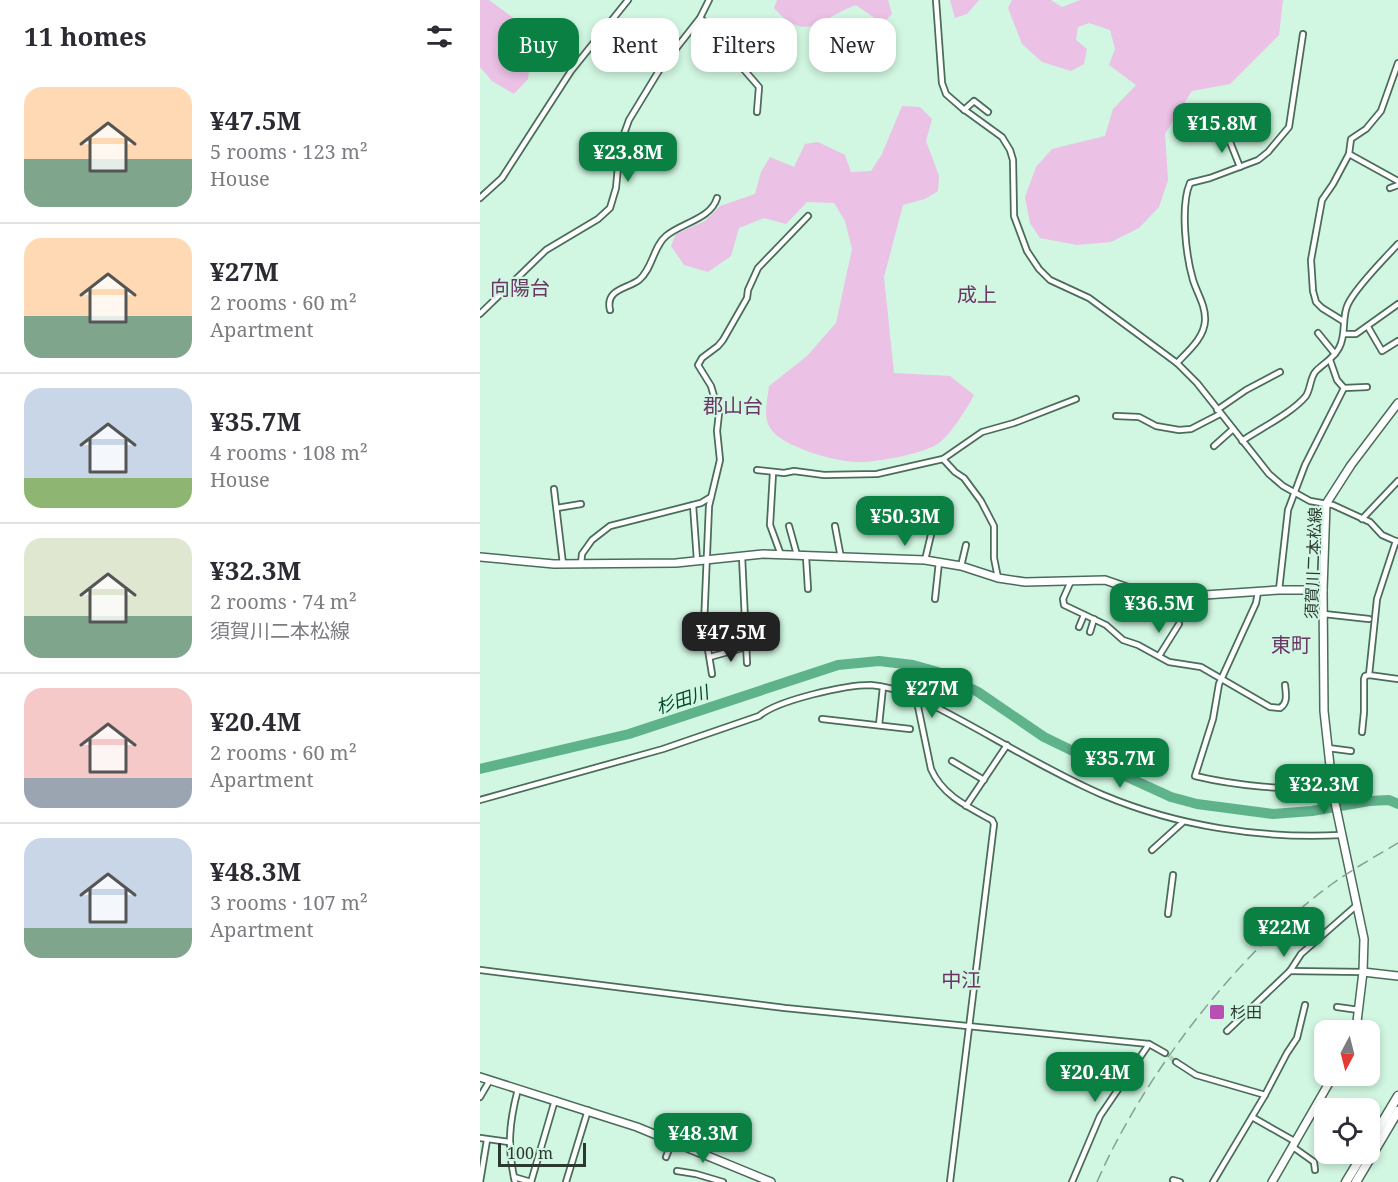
<!DOCTYPE html>
<html lang="en">
<head>
<meta charset="utf-8">
<style>
  :root { --surface:#fff; --page:#f2f2f3; --text:#2b2b33; --muted:#7c7c81; --line:#e1e1e2; --accent:#0b8043 }
  body { margin:0; font-family:"Noto Serif","Noto Sans JP",serif; background:var(--page); color:var(--text); height:100vh; display:flex; flex-direction:column; font-size:22px; white-space:nowrap }
  * { box-sizing:border-box; margin:0 }
  p { font-size:20px; color:var(--muted) }
  .icon { flex:none; width:33px; height:33px; fill:none; stroke:currentColor; stroke-width:2; stroke-linecap:round; stroke-linejoin:round }
  .map { position:relative; flex:1; overflow:hidden }
  .sheet { display:flex; flex-direction:column; background:var(--surface); width:480px }
  .sheet>* { flex:none }
  .top-card { position:absolute; left:18px; top:18px; width:570px; height:54px; display:flex; gap:12px }
  .needle { width:39px; rotate:187deg }
  .buttons { position:absolute; left:834px; top:1020px; display:grid; gap:12px }
  .buttons a { display:grid; place-items:center; width:66px; height:66px; border-radius:12px; background:var(--surface); box-shadow:0 3px 9px #0003; font-size:30px }
  .scale { position:absolute; left:18px; bottom:15px; width:88px; box-sizing:border-box; padding-left:6px; border:3px solid #2b3931; border-top:0; font-size:16px; line-height:21px; white-space:nowrap; color:#2b3931; -webkit-text-stroke:4px #d1f6e1; paint-order:stroke }
  .price { position:absolute; translate:-50% -51px; padding:0 14px; border-radius:12px; background:var(--accent); color:#fff; font-size:20px; line-height:39px; filter:drop-shadow(0 2px 3px #0008) }
  .price::after { content:''; position:absolute; left:50%; top:36px; width:18px; height:14px; margin-left:-9px; background:inherit; clip-path:polygon(0 0,100% 0,50% 100%) }
  .price.active { background:#222; color:#fff }
  ul { padding:0; list-style:none }
  li { display:flex; align-items:center; gap:18px; height:150px; padding:0 24px }
  li+li { border-top:2px solid var(--line) }
  li span { display:grid; place-items:center; flex:none; width:168px; height:120px; border-radius:18px; color:#555 }
  li>.icon { margin-inline-start:auto }
  span .icon { width:72px; height:72px; fill:#fffc; stroke-width:1 }
  li b { font-size:26px }
  h2 { display:flex; justify-content:space-between; align-items:center; height:72px; padding:0 24px; font-size:26px }
  .tag { padding:0 21px; border-radius:18px; background:var(--surface); box-shadow:0 3px 9px #0003; font-size:21px; line-height:54px }
  .tag.active { background:var(--accent); color:#fff }
  main { display:flex; flex:1; min-height:0 }
  .map>svg:first-child { display:block }
</style>
</head>
<body>
<main>
<section class="sheet">
<h2>11 homes<svg class="icon" aria-label="filters" viewBox="0 0 24 24"><path d="M4 7h16M4 17h16"/><circle cx="9" cy="7" r="2"/><circle cx="15" cy="17" r="2"/></svg></h2>
<ul>
<li><span style="background:linear-gradient(#ffd9b3 60%,#7fa58c 0)"><svg class="icon" aria-label="home" viewBox="0 0 24 24"><path d="M3 11l9-7 9 7M6 9v11h12V9"/></svg></span><div><b>¥47.5M</b><p>5 rooms · 123 m²</p><p>House</p></div></li>
<li><span style="background:linear-gradient(#ffd9b3 65%,#7fa58c 0)"><svg class="icon" aria-label="home" viewBox="0 0 24 24"><path d="M3 11l9-7 9 7M6 9v11h12V9"/></svg></span><div><b>¥27M</b><p>2 rooms · 60 m²</p><p>Apartment</p></div></li>
<li><span style="background:linear-gradient(#c9d6e8 75%,#8fb573 0)"><svg class="icon" aria-label="home" viewBox="0 0 24 24"><path d="M3 11l9-7 9 7M6 9v11h12V9"/></svg></span><div><b>¥35.7M</b><p>4 rooms · 108 m²</p><p>House</p></div></li>
<li><span style="background:linear-gradient(#dfe7d0 65%,#7fa58c 0)"><svg class="icon" aria-label="home" viewBox="0 0 24 24"><path d="M3 11l9-7 9 7M6 9v11h12V9"/></svg></span><div><b>¥32.3M</b><p>2 rooms · 74 m²</p><p>須賀川二本松線</p></div></li>
<li><span style="background:linear-gradient(#f6c9c9 75%,#9aa5b1 0)"><svg class="icon" aria-label="home" viewBox="0 0 24 24"><path d="M3 11l9-7 9 7M6 9v11h12V9"/></svg></span><div><b>¥20.4M</b><p>2 rooms · 60 m²</p><p>Apartment</p></div></li>
<li><span style="background:linear-gradient(#c9d6e8 75%,#7fa58c 0)"><svg class="icon" aria-label="home" viewBox="0 0 24 24"><path d="M3 11l9-7 9 7M6 9v11h12V9"/></svg></span><div><b>¥48.3M</b><p>3 rooms · 107 m²</p><p>Apartment</p></div></li>
</ul>
</section>
<div class="map">
<svg width="918" height="1182" viewBox="0 0 918 1182">
  <rect width="100%" height="100%" fill="#d1f6e1"/>
  <g fill="#ebc1e6">
    <path d="M0,0H9L47,28L51,51L48,79L34,94L12,81L0,67Z"/>
    <path d="M297,0H408L412,14L406,20L396,19L376,5C340,18 327,45 294,8Z"/>
    <path d="M470,0H499L487,14L475,18Z"/>
    <path d="M532,0H571L582,7L600,0H803L799,35L750,84L712,91L685,134L688,180L679,207L659,228L631,242L597,245L560,238L550,223L545,197L556,167L572,149L625,136L633,109L656,85L629,65L635,49L630,30L609,23L598,27L596,40L607,49L604,64L591,71L562,62L542,44L528,8Z"/>
    <path d="M422,106L440,107L452,119L446,141L459,176L458,191L445,199L423,205L404,277L414,373L470,376L494,395C488,407 468,439 456,445C440,454 398,462 380,462C359,463 299,447 289,426C283,415 288,397 289,386L327,356L356,323L372,249L365,221L354,203L327,202L306,224L284,218L259,228L251,256L228,272L204,265L191,246L196,234L225,221L240,206L275,194L281,172L290,157L314,167L325,144L338,142L365,155L371,172L391,171L402,154Z"/>
  </g>
  <g fill="none" stroke-linecap="round" stroke-linejoin="round">
    <path stroke="#5fb38b" stroke-width="10" d="M0,769L149,734L358,665L399,661L433,665L458,672L498,692L564,737L634,771L691,797L717,804L793,814L832,811L889,801L909,800L918,804"/>
    <path stroke="#b0d0be" stroke-width="4.5" stroke-dasharray="4.5 2" stroke-linecap="butt" d="M685,1053L696,1062"/>
    <defs>
      <g id="street">
        <path d="M456,0L462,83L466,94L482,108L522,137L530,150L533,160L534,216L547,251L559,269L570,280L609,298L697,363L717,383L789,474L803,486L830,501L853,505L890,522L902,535L918,542"/>
        <path d="M220,18L256,46L259,64L279,87L277,112"/>
        <path d="M484,110L494,101L508,112"/>
        <path d="M746,132L760,167"/>
        <path d="M869,154L871,139L886,129L901,111L918,63"/>
        <path d="M910,188L918,185"/>
        <path d="M0,198L22,178L91,71L148,0"/>
        <path d="M130,310C125,289 147,289 159,280C173,268 173,247 186,236C201,223 231,219 237,198"/>
        <path d="M0,314L66,250L118,219L130,208L136,188L140,145L149,120L180,69L220,18L229,0"/>
        <path d="M863,321L842,308L836,302L833,291L831,260L842,200L853,184L869,154L918,181"/>
        <path d="M888,327L902,351L918,341"/>
        <path d="M838,333L855,354"/>
        <path d="M864,334H876L918,304"/>
        <path d="M697,363C708,351 724,338 725,321C726,306 717,293 713,280C706,256 700,206 710,183L730,178L778,160L788,152L809,127L823,34"/>
        <path d="M864,388L887,387"/>
        <path d="M737,410L766,390L800,372"/>
        <path d="M636,416L659,417L676,426L699,430L711,429L740,414"/>
        <path d="M762,441C781,428 812,413 826,396C831,388 830,377 836,371C844,363 853,359 859,348C867,334 861,318 868,304C876,287 904,259 918,244"/>
        <path d="M734,446L753,429"/>
        <path d="M463,459L475,472L484,478L501,501L514,526V558L518,578"/>
        <path d="M277,470L304,473L314,471L344,475L397,474L463,459L502,432L534,423L596,399"/>
        <path d="M293,473L290,525L301,555"/>
        <path d="M74,489L83,564"/>
        <path d="M213,505L217,560"/>
        <path d="M77,508L101,504"/>
        <path d="M882,519L918,481"/>
        <path d="M309,526L317,555"/>
        <path d="M355,526L361,558"/>
        <path d="M916,541L897,599L889,675L918,679"/>
        <path d="M262,556L267,663"/>
        <path d="M326,557L328,589"/>
        <path d="M445,560L455,518"/>
        <path d="M101,564L102,554L112,540L130,526L221,503L231,497"/>
        <path d="M481,566L486,545"/>
        <path d="M591,581L583,599L584,605L626,625L643,640L658,645L689,662L721,667L790,707L800,708C808,703 806,694 805,685"/>
        <path d="M799,590L808,510L825,465L864,388L857,380L850,360"/>
        <path d="M778,592L776,603L739,684L733,719L715,776C761,787 806,789 852,790"/>
        <path d="M680,597L687,605"/>
        <path d="M455,599L459,562"/>
        <path d="M844,614L889,619"/>
        <path d="M599,627L604,615"/>
        <path d="M610,632L614,619"/>
        <path d="M227,640L265,622"/>
        <path d="M679,656L699,624"/>
        <path d="M230,657L266,647"/>
        <path d="M232,674L224,625L229,506L240,460L237,431L239,413L231,386L218,365L222,358L238,346L243,340L267,298L268,290L278,268L328,216"/>
        <path d="M436,697C499,727 558,767 623,795C697,826 780,839 861,835"/>
        <path d="M342,719L430,729"/>
        <path d="M399,725L403,687"/>
        <path d="M882,732L884,712V679L885,676L889,675"/>
        <path d="M848,748L871,751"/>
        <path d="M472,761L504,780"/>
        <path d="M0,800L183,749L279,716C298,700 365,685 391,685C407,686 421,691 436,697L451,769C462,795 488,807 512,820L514,824L470,1182"/>
        <path d="M486,806L527,745"/>
        <path d="M672,850L703,822"/>
        <path d="M688,914L693,875"/>
        <path d="M0,970L305,1008L669,1044L685,1053"/>
        <path d="M810,971L883,972"/>
        <path d="M857,1007L879,1010"/>
        <path d="M747,1031L810,971L821,954L877,905"/>
        <path d="M696,1062L716,1075L785,1095"/>
        <path d="M0,1097L10,1080"/>
        <path d="M772,1117L816,1142"/>
        <path d="M0,1138L29,1142"/>
        <path d="M813,1147L834,1162L835,1170"/>
        <path d="M186,1157L192,1141"/>
        <path d="M197,1171L216,1174L243,1182"/>
        <path d="M34,1177L51,1182"/>
        <path d="M693,1180L700,1182"/>
        <path d="M0,1182L7,1140"/>
        <path d="M35,1182C27,1147 29,1123 38,1089"/>
        <path d="M51,1182L75,1100"/>
        <path d="M86,1182L108,1110"/>
        <path d="M592,1182L620,1116L669,1044"/>
        <path d="M733,1182L785,1095L807,1053L817,1038L825,1005"/>
      </g>
      <g id="secondary">
        <path d="M0,557L74,564L196,563L283,554L445,560L481,566L518,578L545,582L625,580L674,597H695L799,590H843"/>
        <path d="M883,972L918,976"/>
        <path d="M876,1030L883,972L884,939L853,793L844,711L843,590L846,504L871,465L918,403"/>
        <path d="M0,1077L157,1127L291,1182"/>
        <path d="M792,1182L853,1076"/>
      </g>
      <g id="highway">
        <path d="M890,1143L918,1096"/>
        <path d="M866,1182L883,1154"/>
        <path d="M876,1182L918,1111"/>
      </g>
    </defs>
    <use href="#street" stroke="#4b6c5b" stroke-width="8"/>
    <use href="#secondary" stroke="#4b6c5b" stroke-width="10"/>
    <use href="#highway" stroke="#4b6c5b" stroke-width="11"/>
    <use href="#street" stroke="#fff" stroke-width="4.5"/>
    <use href="#secondary" stroke="#fff" stroke-width="7"/>
    <use href="#highway" stroke="#fff" stroke-width="8"/>
    <path stroke="#86a192" stroke-width="1.5" stroke-dasharray="12 6" stroke-linecap="butt" d="M617,1182C663,1076 758,952 852,884C873,869 896,856 918,843"/>
  </g>
  <rect fill="#b84fb2" stroke="#d1f6e1" stroke-width="2" x="729" y="1004" width="16" height="16" rx="3"/>
  <g text-anchor="middle" dominant-baseline="central" stroke-width="4.5" stroke-linejoin="round" paint-order="stroke">
    <g font-size="16" fill="#2b3931" stroke="#d1f6e1">
      <text transform="translate(833 563) rotate(-88)">須賀川二本松線</text>
    </g>
    <g font-size="16" fill="#2b3931" stroke="#d1f6e1" text-anchor="start">
      <text x="750" y="1012">杉田</text>
    </g>
    <g font-size="18" font-style="italic" fill="#00492f" stroke="#d1f6e1">
      <text transform="translate(202 699) rotate(-18)">杉田川</text>
    </g>
    <g font-size="20" fill="#693565" stroke="#d1f6e1">
      <text x="40" y="287">向陽台</text>
      <text x="497" y="294">成上</text>
      <text x="253" y="405">郡山台</text>
      <text x="811" y="644">東町</text>
      <text x="481" y="979">中江</text>
    </g>
  </g>
</svg>
<div class="buttons">
<a><svg class="needle" viewBox="-14 -14 28 28"><path d="M0-13l5 13h-10z" fill="#e53935"/><path d="M0 13l5-13h-10z" fill="#7c7c81"/></svg></a>
<a><svg class="icon" aria-label="locate" viewBox="0 0 24 24"><circle cx="12" cy="12" r="6"/><path d="M12 2v4M12 18v4M2 12h4M18 12h4"/></svg></a>
</div>
<div class="scale">100 m</div>
<b class="price" style="left:742px;top:154px">¥15.8M</b>
<b class="price" style="left:148px;top:183px">¥23.8M</b>
<b class="price" style="left:425px;top:547px">¥50.3M</b>
<b class="price" style="left:679px;top:634px">¥36.5M</b>
<b class="price active" style="left:251px;top:663px">¥47.5M</b>
<b class="price" style="left:452px;top:719px">¥27M</b>
<b class="price" style="left:640px;top:789px">¥35.7M</b>
<b class="price" style="left:844px;top:815px">¥32.3M</b>
<b class="price" style="left:804px;top:958px">¥22M</b>
<b class="price" style="left:615px;top:1103px">¥20.4M</b>
<b class="price" style="left:223px;top:1164px">¥48.3M</b>
<div class="top-card">
<a class="tag active">Buy</a>
<a class="tag">Rent</a>
<a class="tag">Filters</a>
<a class="tag">New</a>
</div>
</div>
</main>
</body>
</html>
